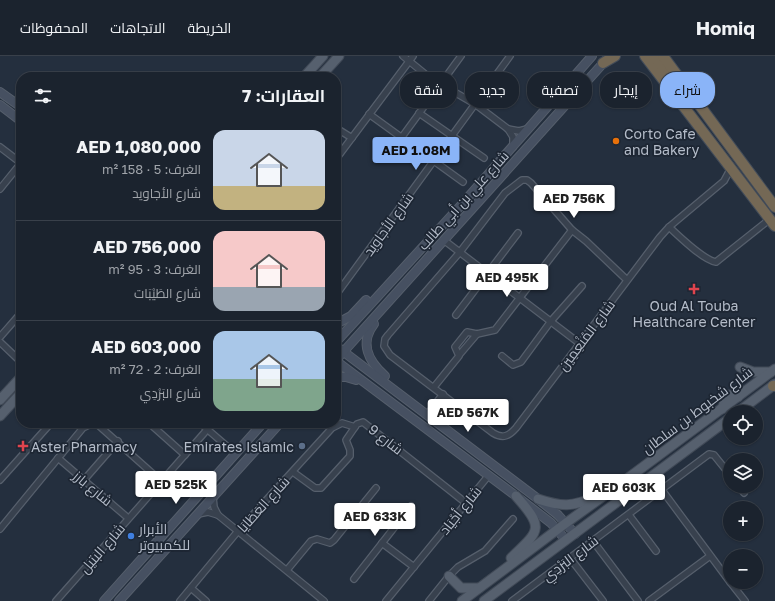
<!DOCTYPE html>
<html lang="ar">
<head>
<meta charset="utf-8">
<style>
  :root { --surface:#1b232e; --page:#282f3a; --text:#f1f3f6; --muted:#a0a4aa; --line:#39404a; --accent:#8ab4f8 }
  body { margin:0; font-family:"Golos Text",Cairo,sans-serif; background:var(--page); color:var(--text); direction:rtl; height:100vh; display:flex; flex-direction:column; font-size:15px; white-space:nowrap }
  * { box-sizing:border-box; margin:0 }
  p { font-size:13px; color:var(--muted) }
  .icon { flex:none; width:22px; height:22px; fill:none; stroke:currentColor; stroke-width:2; stroke-linecap:round; stroke-linejoin:round }
  .map { position:relative; flex:1; overflow:hidden; direction:ltr }
  .side { position:absolute; left:16px; top:16px; width:325px; height:356px; display:flex; flex-direction:column; background:var(--surface); border-radius:16px; box-shadow:0 1px 3px #0004,0 0 0 1px var(--line); direction:rtl }
  .side>* { flex:none }
  .hud { position:absolute; left:353px; top:16px; width:362px; height:36px; direction:rtl; display:flex; gap:8px }
  .controls { position:absolute; left:723px; top:349px; display:grid; gap:8px }
  .controls a { display:grid; place-items:center; width:40px; height:40px; border-radius:50%; background:var(--surface); box-shadow:0 1px 3px #0004,0 0 0 1px var(--line); font-size:20px }
  .price { position:absolute; translate:-50% -34px; padding:0 9px; border-radius:4px; background:#fff; color:#222; font-size:13px; line-height:26px; filter:drop-shadow(0 1px 2px #0008) }
  .price::after { content:''; position:absolute; left:50%; top:24px; width:12px; height:9px; margin-left:-6px; background:inherit; clip-path:polygon(0 0,100% 0,50% 100%) }
  .price.current { background:var(--accent); color:#111 }
  ul { padding:0; list-style:none }
  li { display:flex; align-items:center; gap:12px; height:100px; padding:0 16px }
  li+li { border-top:1px solid var(--line) }
  li span { display:grid; place-items:center; flex:none; width:112px; height:80px; border-radius:12px; color:#555 }
  li>.icon { margin-inline-start:auto }
  span .icon { width:48px; height:48px; fill:#fffc; stroke-width:1 }
  li b { font-size:17px }
  h2 { display:flex; justify-content:space-between; align-items:center; height:48px; padding:0 16px; font-size:17px }
  .pill { padding:0 14px; border-radius:16px; background:var(--surface); box-shadow:0 1px 3px #0004,0 0 0 1px var(--line); font-size:14px; line-height:36px }
  .pill.current { background:var(--accent); color:#111 }
  header { display:flex; align-items:center; gap:24px; box-sizing:border-box; height:56px; padding:0 20px; background:var(--surface); border-bottom:1px solid var(--line) }
  header strong { font-size:19px }
  nav { display:flex; gap:22px; margin-inline-start:auto; font-size:14px }
  .map>svg:first-child { display:block }
</style>
</head>
<body>
<header>
<strong>Homiq</strong>
<nav><a>الخريطة</a><a>الاتجاهات</a><a>المحفوظات</a></nav>
</header>
<div class="map">
<svg width="775" height="545" viewBox="0 0 775 545">
  <rect width="100%" height="100%" fill="#242f3e"/>
  <g fill="none" stroke-linecap="round" stroke-linejoin="round">
    <defs>
      <g id="street">
        <path d="M403,0L430,22L475,48L508,73L513,81V91"/>
        <path d="M419,57L484,102"/>
        <path d="M369,58L463,126"/>
        <path d="M336,72L352,82"/>
        <path d="M508,73L519,75L527,73"/>
        <path d="M0,91L21,107"/>
        <path d="M391,96L461,0"/>
        <path d="M336,103L413,0"/>
        <path d="M0,133L21,107"/>
        <path d="M669,171C679,180 703,204 716,206L770,163"/>
        <path d="M445,185L579,287"/>
        <path d="M627,224L586,185L572,174L531,127L527,124H522L505,137L460,196L388,279L385,283L384,290L390,299L493,377C503,383 509,380 516,372L660,181L669,171L724,125L731,112"/>
        <path d="M336,239L510,0"/>
        <path d="M456,259L518,177"/>
        <path d="M0,281L21,257"/>
        <path d="M0,286L21,306"/>
        <path d="M460,298L477,278"/>
        <path d="M502,300L513,309L521,306L551,265L582,230"/>
        <path d="M434,331L459,300L455,291L467,276L477,278L495,274L572,174"/>
        <path d="M427,359L443,338"/>
        <path d="M149,367L185,399"/>
        <path d="M200,367L236,398"/>
        <path d="M85,371L91,368H97L161,425"/>
        <path d="M58,402L128,462"/>
        <path d="M293,416L315,432H321L350,400V394L346,384L357,368L363,366L466,447"/>
        <path d="M0,424L51,367"/>
        <path d="M84,424L118,385"/>
        <path d="M645,425L659,430L730,526"/>
        <path d="M738,430L744,437"/>
        <path d="M213,441L214,451L218,459"/>
        <path d="M198,458L208,456L218,459L324,545"/>
        <path d="M629,459L656,495"/>
        <path d="M0,473L87,367"/>
        <path d="M593,485L638,545"/>
        <path d="M382,487L414,511"/>
        <path d="M570,502L603,545"/>
        <path d="M287,514L311,485L317,483L330,487L334,484L376,432"/>
        <path d="M354,523L411,450"/>
        <path d="M730,526L745,545"/>
        <path d="M191,532L206,545"/>
        <path d="M56,545L213,367"/>
        <path d="M180,545L238,475L332,372L342,367L355,371"/>
        <path d="M386,545L489,419"/>
        <path d="M429,545L449,520L458,511L485,495L513,463"/>
        <path d="M512,545L709,398L714,399L730,419"/>
        <path d="M649,545L710,500"/>
      </g>
      <g id="secondary">
        <path d="M0,36L21,51"/>
        <path d="M0,49L21,65"/>
        <path d="M336,268L351,260L366,244"/>
        <path d="M374,268C359,287 369,306 385,320"/>
        <path d="M336,286L463,147L592,0"/>
        <path d="M336,290L538,443L558,459L575,478"/>
        <path d="M336,304L606,4"/>
        <path d="M336,305L516,440L551,467L566,484"/>
        <path d="M336,321H346L356,324"/>
        <path d="M104,545L263,367"/>
        <path d="M119,545L280,367"/>
      </g>
      <g id="primary">
        <path d="M304,21L323,0"/>
        <path d="M320,21L339,0"/>
        <path d="M740,311L753,316H771"/>
        <path d="M0,344L21,321"/>
        <path d="M722,353L724,348L723,338L738,341"/>
        <path d="M738,356L775,328"/>
        <path d="M0,360L21,337"/>
        <path d="M538,443C562,451 572,451 595,441"/>
        <path d="M511,502C540,474 545,473 516,440"/>
        <path d="M449,520L461,532H479"/>
        <path d="M462,545L566,467L616,431L775,313"/>
        <path d="M484,545L730,362"/>
      </g>
      <g id="highway">
        <path d="M645,0L775,170"/>
        <path d="M654,0L678,31"/>
        <path d="M663,0L775,151"/>
        <path d="M603,7L615,0"/>
        <path d="M773,330H775"/>
      </g>
    </defs>
    <use href="#street" stroke="#565f6c" stroke-width="8"/>
    <use href="#secondary" stroke="#565f6c" stroke-width="10"/>
    <use href="#primary" stroke="#414a57" stroke-width="11"/>
    <use href="#highway" stroke="#434c59" stroke-width="12"/>
    <use href="#street" stroke="#38414e" stroke-width="5.5"/>
    <use href="#secondary" stroke="#465061" stroke-width="8"/>
    <use href="#primary" stroke="#56606e" stroke-width="9"/>
    <use href="#highway" stroke="#746855" stroke-width="10"/>
  </g>
  <circle fill="#e8710a" stroke="#1d2633" stroke-width="1.5" cx="616" cy="85" r="4"/>
  <g fill="#e0444e" stroke="#1d2633" stroke-width="1.5">
    <path d="M692 227h4v4h4v4h-4v4h-4v-4h-4v-4h4z"/>
    <path d="M21 384h4v4h4v4h-4v4h-4v-4h-4v-4h4z"/>
  </g>
  <circle fill="#5c6f8a" stroke="#1d2633" stroke-width="1.5" cx="302" cy="390" r="4"/>
  <circle fill="#3f7fe0" stroke="#1d2633" stroke-width="1.5" cx="131" cy="480" r="4"/>
  <g text-anchor="middle" dominant-baseline="central" stroke-width="3.5" stroke-linejoin="round" paint-order="stroke">
    <g font-size="14" fill="#b4bcc9" stroke="#1d2633" text-anchor="start">
      <text x="624" y="77">Corto Cafe<tspan x="624" dy="16">and Bakery</tspan></text>
      <text x="694" y="249" text-anchor="middle">Oud Al Touba<tspan x="694" dy="16">Healthcare Center</tspan></text>
      <text x="31" y="390">Aster Pharmacy</text>
      <text x="294" y="390" text-anchor="end">Emirates Islamic</text>
      <text x="139" y="472">الأبرار<tspan x="139" dy="16">للكمبيوتر</tspan></text>
    </g>
    <g font-size="14" fill="#b4bcc9" stroke="#1d2633">
      <text transform="translate(463 144) rotate(-48)">شارع علي بن أبي طالب</text>
      <text transform="translate(388 168) rotate(-54)">شارع الأجاويد</text>
      <text transform="translate(586 279) rotate(-53)">شارع المُنْعِمِين</text>
      <text transform="translate(697 354) rotate(-37)">شارع شخبوط بن سلطان</text>
      <text transform="translate(386 383) rotate(38)">شارع 9</text>
      <text transform="translate(93 432) rotate(40)">شارع بارز</text>
      <text transform="translate(263 448) rotate(-48)">شارع العَطَايَا</text>
      <text transform="translate(460 454) rotate(-51)">شارع أجْيَاد</text>
      <text transform="translate(102 492) rotate(-49)">شارع البتيل</text>
      <text transform="translate(570 502) rotate(-37)">شارع البَرْدِي</text>
    </g>
  </g>
</svg>
<div class="controls">
<a><svg class="icon" aria-label="locate" viewBox="0 0 24 24"><circle cx="12" cy="12" r="6"/><path d="M12 2v4M12 18v4M2 12h4M18 12h4"/></svg></a>
<a><svg class="icon" aria-label="layers" viewBox="0 0 24 24"><path d="M12 4l9 5-9 5-9-5zM3 14l9 5 9-5"/></svg></a>
<a>+</a>
<a>−</a>
</div>
<b class="price current" style="left:416px;top:115px">AED 1.08M</b>
<b class="price" style="left:574px;top:163px">AED 756K</b>
<b class="price" style="left:507px;top:242px">AED 495K</b>
<b class="price" style="left:468px;top:377px">AED 567K</b>
<b class="price" style="left:176px;top:449px">AED 525K</b>
<b class="price" style="left:624px;top:452px">AED 603K</b>
<b class="price" style="left:375px;top:481px">AED 633K</b>
<div class="hud">
<a class="pill current">شراء</a>
<a class="pill">إيجار</a>
<a class="pill">تصفية</a>
<a class="pill">جديد</a>
<a class="pill">شقة</a>
</div>
<section class="side">
<h2>العقارات: 7<svg class="icon" aria-label="filters" viewBox="0 0 24 24"><path d="M4 7h16M4 17h16"/><circle cx="9" cy="7" r="2"/><circle cx="15" cy="17" r="2"/></svg></h2>
<ul>
<li><span style="background:linear-gradient(#c9d6e8 70%,#c2b280 0)"><svg class="icon" aria-label="home" viewBox="0 0 24 24"><path d="M3 11l9-7 9 7M6 9v11h12V9"/></svg></span><div><b>AED 1,080,000</b><p>الغرف: 5 · 158 m²</p><p>شارع الأجاويد</p></div></li>
<li><span style="background:linear-gradient(#f6c9c9 70%,#9aa5b1 0)"><svg class="icon" aria-label="home" viewBox="0 0 24 24"><path d="M3 11l9-7 9 7M6 9v11h12V9"/></svg></span><div><b>AED 756,000</b><p>الغرف: 3 · 95 m²</p><p>شارع الطَيْبَات</p></div></li>
<li><span style="background:linear-gradient(#a9c7e8 60%,#7fa58c 0)"><svg class="icon" aria-label="home" viewBox="0 0 24 24"><path d="M3 11l9-7 9 7M6 9v11h12V9"/></svg></span><div><b>AED 603,000</b><p>الغرف: 2 · 72 m²</p><p>شارع البَرْدِي</p></div></li>
</ul>
</section>
</div>
</body>
</html>
